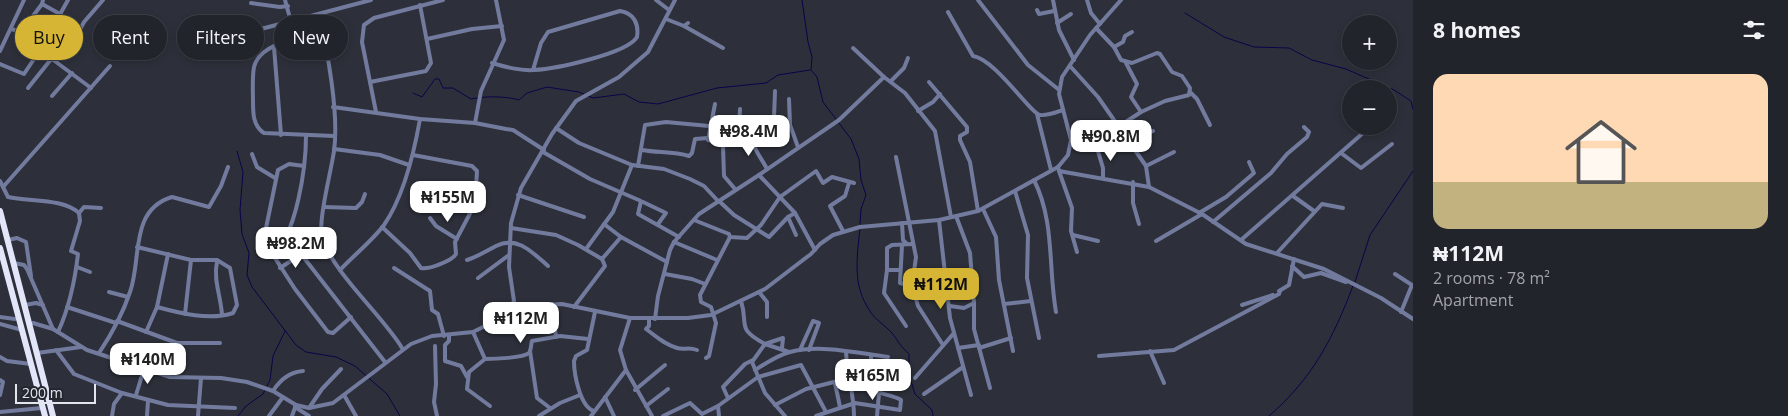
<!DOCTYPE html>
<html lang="en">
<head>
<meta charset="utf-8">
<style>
  :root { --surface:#22242c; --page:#2a2c34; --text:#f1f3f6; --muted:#a2a4a9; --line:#3f4148; --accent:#d6b534 }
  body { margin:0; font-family:"Open Sans",sans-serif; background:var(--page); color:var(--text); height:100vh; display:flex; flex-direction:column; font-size:19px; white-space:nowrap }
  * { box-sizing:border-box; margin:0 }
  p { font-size:16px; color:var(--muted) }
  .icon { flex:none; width:28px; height:28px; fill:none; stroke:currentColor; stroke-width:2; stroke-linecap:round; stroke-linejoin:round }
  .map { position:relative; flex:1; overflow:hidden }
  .side { display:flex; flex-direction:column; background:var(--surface); width:375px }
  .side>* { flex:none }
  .banner { position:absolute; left:15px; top:15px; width:475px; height:45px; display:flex; gap:10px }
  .controls { position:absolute; left:1342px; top:15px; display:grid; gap:10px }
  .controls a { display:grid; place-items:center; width:55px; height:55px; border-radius:50%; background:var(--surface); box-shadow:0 2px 8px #0003,0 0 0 1px var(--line); font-size:25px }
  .scale { position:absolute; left:15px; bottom:12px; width:81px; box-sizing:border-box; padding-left:5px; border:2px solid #e3e5ec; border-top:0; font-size:14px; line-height:18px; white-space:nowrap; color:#e3e5ec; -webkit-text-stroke:4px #242630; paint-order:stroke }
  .price { position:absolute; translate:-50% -42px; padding:0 11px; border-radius:10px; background:#fff; color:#222; font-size:16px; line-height:32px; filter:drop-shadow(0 1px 2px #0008) }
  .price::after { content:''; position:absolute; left:50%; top:30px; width:15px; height:11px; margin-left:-8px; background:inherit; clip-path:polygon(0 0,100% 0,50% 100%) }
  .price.active { background:var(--accent); color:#111 }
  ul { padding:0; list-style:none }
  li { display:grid; align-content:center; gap:10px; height:265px; padding:0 20px }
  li+li { border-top:1px solid var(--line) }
  li span { display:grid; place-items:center; height:155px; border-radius:15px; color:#555 }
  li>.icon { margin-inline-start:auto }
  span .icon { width:90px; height:90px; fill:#fffc; stroke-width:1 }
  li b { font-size:21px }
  h2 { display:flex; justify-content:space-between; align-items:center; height:60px; padding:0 20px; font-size:21px }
  .tag { padding:0 18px; border-radius:22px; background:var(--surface); box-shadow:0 2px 8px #0003,0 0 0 1px var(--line); font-size:18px; line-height:45px }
  .tag.active { background:var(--accent); color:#111 }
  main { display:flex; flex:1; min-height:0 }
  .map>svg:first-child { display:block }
</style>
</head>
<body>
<main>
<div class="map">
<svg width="1413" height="416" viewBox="0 0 1413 416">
  <rect width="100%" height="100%" fill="#2d303a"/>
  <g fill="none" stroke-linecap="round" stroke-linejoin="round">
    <g stroke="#0b0349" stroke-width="1">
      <path d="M802,0L808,42L812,57L811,70L817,77L823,102L851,139L859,159L861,180L866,195L861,209L860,224"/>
      <path d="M1185,13L1224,37L1254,47L1289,48L1312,60L1346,69L1394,90L1411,101L1413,109"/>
      <path d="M413,93L422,97L435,79H439L443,88H453L471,99C484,96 506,96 519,100L527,93L547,87L579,92L593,98L624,94L639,102L658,104L717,88L766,83L778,75L810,70"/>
      <path d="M237,151L243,172L240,210L242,234L249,253L247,275L252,287L296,345L306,352L336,357L355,366L387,394L400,416"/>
      <path d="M860,228C857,258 852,285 870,311C875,320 885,325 892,333C898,341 901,347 909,354V375L915,394L932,410L933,416"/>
      <path d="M1355,282L1370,235L1413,171"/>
      <path d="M238,416L246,406L263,394L270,380L273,356L285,331"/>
      <path d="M1269,416C1313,378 1333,338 1353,286"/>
    </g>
    <g stroke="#727b9d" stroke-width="4">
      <path d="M43,0L42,4L60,14L77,33"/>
      <path d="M285,0L291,22"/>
      <path d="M656,0L669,10"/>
      <path d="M978,0L1028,65L1058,89"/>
      <path d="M1053,0L1059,30L1074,60"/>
      <path d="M1087,0L1091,13L1100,24"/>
      <path d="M251,3L280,7L288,6"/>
      <path d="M1037,10L1039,14L1054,11"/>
      <path d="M948,12L973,56C995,59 1031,114 1040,115C1047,116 1057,112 1063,110"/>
      <path d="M318,15C328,50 339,115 334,151C331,172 318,220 322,237C332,272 383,316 402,348"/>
      <path d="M666,19L684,26L688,23"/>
      <path d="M1057,23L1071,14"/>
      <path d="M684,26L723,48"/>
      <path d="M1096,28L1114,47L1121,60L1132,63L1157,53L1160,54L1172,72L1182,76L1190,88L1189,95L1165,101L1141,112L1118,127"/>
      <path d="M11,29L26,33L33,16L42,4"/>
      <path d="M261,29L371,0"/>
      <path d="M323,32C302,38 260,42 254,67C252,78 253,91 253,102C253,113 253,126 264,133L334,136"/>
      <path d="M427,39L472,29L502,26"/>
      <path d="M44,43L70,48L84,22L103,0"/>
      <path d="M274,47L281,135"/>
      <path d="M1114,47L1123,42L1125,36L1132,32"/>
      <path d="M853,48L884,77"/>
      <path d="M40,50L91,88"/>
      <path d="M0,51L24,0"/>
      <path d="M492,63C506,67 520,71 534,70C554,69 627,54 637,37C639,24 634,13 620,11L548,32L541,43L533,70"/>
      <path d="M1126,63L1137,84L1131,97L1141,112"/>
      <path d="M0,64L24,74L40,50L68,0"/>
      <path d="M1070,66L1098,97L1146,166L1149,187"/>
      <path d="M891,81L904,68L908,58"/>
      <path d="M370,82L426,71L431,63L420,5"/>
      <path d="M929,82L967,127V132L960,136V140L970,162L978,211"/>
      <path d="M28,88L52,58"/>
      <path d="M1190,92L1197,99L1210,125"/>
      <path d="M52,96L72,73"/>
      <path d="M789,99L790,125L798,147"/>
      <path d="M715,104L708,140L720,143L723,146L724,176L735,189"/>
      <path d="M333,107L420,119L475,123L506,129L513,130L544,150"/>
      <path d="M918,111L933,102L940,94"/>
      <path d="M376,112L362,42L364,25L374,18L443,0"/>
      <path d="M1037,114L1051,170"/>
      <path d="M475,123L481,91L504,40L496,0"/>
      <path d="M556,128L579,143L632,165L664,169L690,179L704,186L718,201"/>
      <path d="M735,134L739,127L740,109"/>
      <path d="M1128,142L1153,131"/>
      <path d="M721,143L727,144L737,133L745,138L750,136"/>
      <path d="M334,149L380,155L409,165"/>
      <path d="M642,150C658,153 673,151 689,156L692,153L695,139L708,138"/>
      <path d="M543,152L590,179L641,201L638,214L679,237"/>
      <path d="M1341,153L1361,168L1392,144"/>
      <path d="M252,154L257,167L275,178"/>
      <path d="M896,157L916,257L912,286L918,306L943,345"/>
      <path d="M304,166L289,164L278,170L266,228V244L295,289L328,332L333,333L351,317"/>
      <path d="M638,166L645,125L666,122L709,126"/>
      <path d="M1146,166L1174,152"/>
      <path d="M1058,167L1059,171L1149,187L1202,214L1246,244L1324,269L1381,298L1413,319"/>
      <path d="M767,169C760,155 745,140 754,124L774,118L775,91"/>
      <path d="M1059,171L1072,208L1071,231L1077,252"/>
      <path d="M759,175L839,120L884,77L905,93L935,131L951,217"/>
      <path d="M1103,178V168L1097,148L1113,142"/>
      <path d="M1034,180C1055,222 1048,267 1056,312"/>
      <path d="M0,181L8,197C29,202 63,198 79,213L80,221L71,251L78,254C75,280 69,308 58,332"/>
      <path d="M1133,182V203L1139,224"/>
      <path d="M3,187L110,66"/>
      <path d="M1015,191L1028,235L1027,278L1039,338"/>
      <path d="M518,195L584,217"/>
      <path d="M1293,196L1314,211"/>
      <path d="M719,201L734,215L769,237L788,217L795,213"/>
      <path d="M643,202L666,213L658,224"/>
      <path d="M324,207L356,208L362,202L365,194"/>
      <path d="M983,209L996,237L999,280L1013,351"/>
      <path d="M79,213L84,207L101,208"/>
      <path d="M1199,213L1226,197L1254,173L1249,162"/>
      <path d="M788,217L796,235"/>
      <path d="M430,218L436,226L457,239"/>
      <path d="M694,220L729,234L730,237L747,238L761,225L780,197L816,171L823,183L832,177L854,183"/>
      <path d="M939,220L950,318L971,395"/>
      <path d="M1213,222L1271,173L1287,154L1307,137L1309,132L1304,127"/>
      <path d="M902,223L903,240L907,244"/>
      <path d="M604,224L621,237L667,262"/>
      <path d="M382,227L410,253L421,268C428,270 452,261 456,254L455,242L475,204L477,171L472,166L413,155"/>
      <path d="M511,228L556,235L578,245L602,259L621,237"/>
      <path d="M843,231L830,206L845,196L849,183"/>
      <path d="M1073,235L1098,241"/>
      <path d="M8,240L17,238L26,242L31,276"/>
      <path d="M1241,240L1371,126"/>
      <path d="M1156,241L1202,214"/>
      <path d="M674,242L717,260"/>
      <path d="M902,245L900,283L912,286"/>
      <path d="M137,247L191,260H217L230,268L237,305L233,313C210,321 179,313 157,307"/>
      <path d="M586,249L613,212L632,165"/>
      <path d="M271,253C297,240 306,163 306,136"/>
      <path d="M1277,253L1322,204L1343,208"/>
      <path d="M301,254L385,362"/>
      <path d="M467,260C477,257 486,251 496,246C517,235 533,253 548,266"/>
      <path d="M217,262C213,279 221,297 222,315"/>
      <path d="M14,263L24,265L27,269L53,329"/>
      <path d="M1292,266L1304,277L1321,273L1346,282"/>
      <path d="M77,267L90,272"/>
      <path d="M280,268L323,240"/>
      <path d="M394,268L430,291L432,310L438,314L444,336"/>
      <path d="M340,270C354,255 372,241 384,225C404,196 414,153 420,119"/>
      <path d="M887,270L884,293L906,326"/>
      <path d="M900,270H887V248L892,245L913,244"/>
      <path d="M665,274L692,279L705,284"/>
      <path d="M1395,274L1412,285L1401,312"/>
      <path d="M478,278L509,255"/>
      <path d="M1279,291L1289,285L1294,259"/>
      <path d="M109,292L128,297"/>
      <path d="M759,292L767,302V317"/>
      <path d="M741,301C749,325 735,328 765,344L752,362L765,393L785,416"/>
      <path d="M974,303V329L990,388"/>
      <path d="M552,304L556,337"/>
      <path d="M1004,304L1031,301"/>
      <path d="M25,305L36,303L43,305"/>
      <path d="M1242,305L1273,295"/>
      <path d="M950,306L964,308L974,303L970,253L956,216"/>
      <path d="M67,307L116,323"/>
      <path d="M574,307L605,266L602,259"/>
      <path d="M185,314L191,260"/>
      <path d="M507,314L514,301L509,267L511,223L521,188L552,134L576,101L619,77L648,52L675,0"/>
      <path d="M0,317L15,319"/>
      <path d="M630,318L620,350L626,370L652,416"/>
      <path d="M649,319V326L646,329C657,337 664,344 677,348C684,350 689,347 697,350"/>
      <path d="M655,319L658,296L670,250L674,242L699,214L759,175L795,213L815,250"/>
      <path d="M117,321L177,343H220"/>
      <path d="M33,323L53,329L87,350L170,377L221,378L247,382L273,391L296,405L309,408L333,403L411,344L432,336L473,332L507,315L531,306L562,304L630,318H688L711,315L765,289L811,254L820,244L833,235L860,227L939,220L978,211L1058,167L1068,155L1071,140L1059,94L1062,77L1090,35L1121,0"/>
      <path d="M0,324L22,330"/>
      <path d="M146,332L157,307L168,254"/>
      <path d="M473,332L485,359L469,372L467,389L490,406"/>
      <path d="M449,335V341L445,345V361L461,366L467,377"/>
      <path d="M435,346L436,384L434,402L437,416"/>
      <path d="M782,348L783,338L765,344L789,352"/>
      <path d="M958,348L979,345"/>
      <path d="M979,348L1011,338"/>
      <path d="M56,350L74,374L122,393L168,405L235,408"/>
      <path d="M800,350L813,321L819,323L809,350"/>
      <path d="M530,351L537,398L550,408"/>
      <path d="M1150,351L1164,383"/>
      <path d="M846,352C847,373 854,394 854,416"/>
      <path d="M37,353L81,347"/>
      <path d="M99,353C111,335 123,313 130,292C142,259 129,210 172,197L209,207L221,186L228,167"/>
      <path d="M1099,356L1174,350L1279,294L1280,291"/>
      <path d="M0,357L7,361L31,364"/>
      <path d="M706,358L709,356L716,323L711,307L701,302L700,295L730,237"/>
      <path d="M485,359C494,359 523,358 529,353C531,351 531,344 532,341L560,336L588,339"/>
      <path d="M755,370C766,363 778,355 790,352C821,344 857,353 888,357"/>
      <path d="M915,378L954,333"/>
      <path d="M0,380L3,382L0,395"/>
      <path d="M835,383L840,407"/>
      <path d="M635,390L665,365"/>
      <path d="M273,391C280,380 289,372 303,371"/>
      <path d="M924,394L963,367"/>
      <path d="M136,395L144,369"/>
      <path d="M344,395L356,416"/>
      <path d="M605,397L614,416"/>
      <path d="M728,398L723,387L745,364L753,360"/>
      <path d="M775,405L806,389L850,378"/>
      <path d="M646,406L668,389"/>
      <path d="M295,407L309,416"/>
      <path d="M309,408L322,389L341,369"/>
      <path d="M594,411C580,407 574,374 574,361L576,356L587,350L595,312"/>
      <path d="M0,412L42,408"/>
      <path d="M112,416L114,404L122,393"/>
      <path d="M147,416L148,401"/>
      <path d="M198,416L201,378"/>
      <path d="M269,416L283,397"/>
      <path d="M292,416L296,405"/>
      <path d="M539,416L560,403L580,395"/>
      <path d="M591,416L626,370"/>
      <path d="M663,416L690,403L702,414L718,406"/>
      <path d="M719,416L718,406L758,377L801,365L826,412"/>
      <path d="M816,416L855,403L900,410L901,400C891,394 880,395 872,389L871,356"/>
      <path d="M877,416L879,393"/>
    </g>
    <g stroke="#e2e6f8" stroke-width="6">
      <path d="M0,211L53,416"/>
      <path d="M0,248L45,416"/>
    </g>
  </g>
</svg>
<div class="controls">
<a>+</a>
<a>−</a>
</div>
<div class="scale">200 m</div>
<b class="price" style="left:749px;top:157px">₦98.4M</b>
<b class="price" style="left:1111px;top:162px">₦90.8M</b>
<b class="price" style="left:448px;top:223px">₦155M</b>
<b class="price" style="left:296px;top:269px">₦98.2M</b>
<b class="price active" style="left:941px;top:310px">₦112M</b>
<b class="price" style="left:521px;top:344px">₦112M</b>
<b class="price" style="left:148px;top:385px">₦140M</b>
<b class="price" style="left:873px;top:401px">₦165M</b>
<div class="banner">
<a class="tag active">Buy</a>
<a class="tag">Rent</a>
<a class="tag">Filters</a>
<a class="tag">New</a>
</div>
</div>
<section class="side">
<h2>8 homes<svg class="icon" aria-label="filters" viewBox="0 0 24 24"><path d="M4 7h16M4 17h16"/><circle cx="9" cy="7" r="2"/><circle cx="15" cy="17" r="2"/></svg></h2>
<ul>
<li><span style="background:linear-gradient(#ffd9b3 70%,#c2b280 0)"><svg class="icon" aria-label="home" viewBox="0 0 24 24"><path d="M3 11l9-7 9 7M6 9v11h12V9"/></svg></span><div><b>₦112M</b><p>2 rooms · 78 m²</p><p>Apartment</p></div></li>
</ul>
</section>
</main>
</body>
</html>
